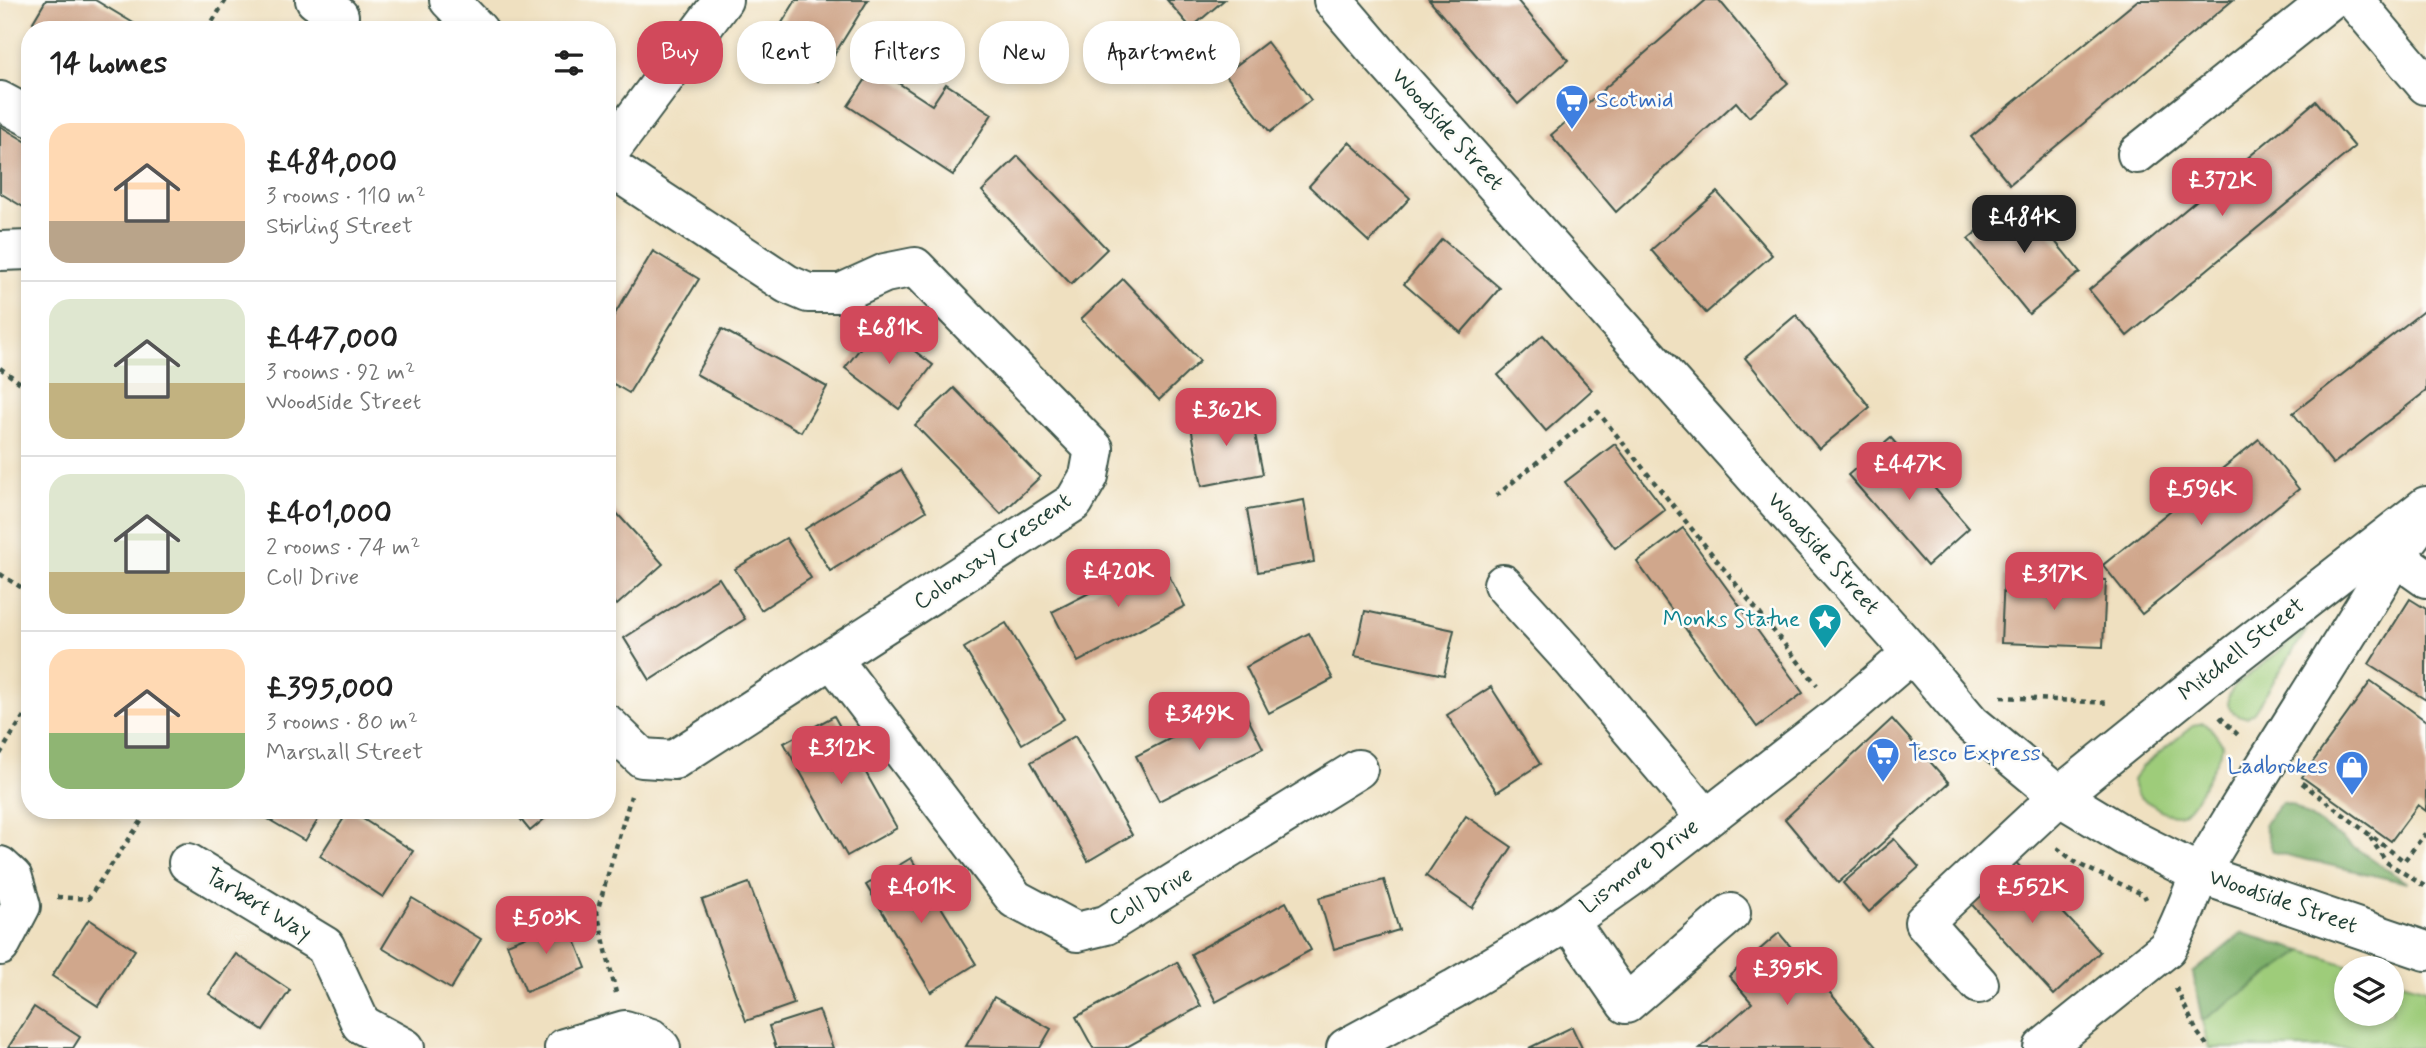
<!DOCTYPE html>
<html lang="en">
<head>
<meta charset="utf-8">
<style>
  :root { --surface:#fff; --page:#f6f6f6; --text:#222; --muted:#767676; --line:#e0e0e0; --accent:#d1495b }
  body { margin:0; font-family:Mynerve,sans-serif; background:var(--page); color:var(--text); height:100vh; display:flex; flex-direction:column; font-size:26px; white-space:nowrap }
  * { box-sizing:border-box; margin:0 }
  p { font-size:23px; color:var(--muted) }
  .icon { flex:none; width:38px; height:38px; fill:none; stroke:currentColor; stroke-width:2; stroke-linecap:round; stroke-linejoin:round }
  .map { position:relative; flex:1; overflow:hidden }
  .sheet { position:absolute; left:21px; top:21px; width:595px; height:798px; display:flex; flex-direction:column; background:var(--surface); border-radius:28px; box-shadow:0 4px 10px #0003 }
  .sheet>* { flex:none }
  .hud { position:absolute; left:637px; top:21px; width:665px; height:63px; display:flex; gap:14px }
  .fabs { position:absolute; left:2334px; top:956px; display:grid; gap:14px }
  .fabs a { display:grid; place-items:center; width:70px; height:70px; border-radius:50%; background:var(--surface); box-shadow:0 4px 10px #0003; font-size:35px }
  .price { position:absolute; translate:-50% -60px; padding:0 16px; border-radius:14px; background:var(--accent); color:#fff; font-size:23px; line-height:46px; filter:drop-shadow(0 2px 4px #0008) }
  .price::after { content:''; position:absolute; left:50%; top:42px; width:21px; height:16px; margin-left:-10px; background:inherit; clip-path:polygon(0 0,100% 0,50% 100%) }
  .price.selected { background:#222; color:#fff }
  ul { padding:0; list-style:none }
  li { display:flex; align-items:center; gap:21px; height:175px; padding:0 28px }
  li+li { border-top:2px solid var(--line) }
  li span { display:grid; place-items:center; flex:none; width:196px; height:140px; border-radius:21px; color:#555 }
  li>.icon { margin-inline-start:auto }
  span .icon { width:84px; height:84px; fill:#fffc; stroke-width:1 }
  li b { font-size:30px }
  h2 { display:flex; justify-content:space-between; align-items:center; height:84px; padding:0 28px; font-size:30px }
  .pill { padding:0 24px; border-radius:28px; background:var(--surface); box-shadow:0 4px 10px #0003; font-size:24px; line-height:63px }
  .pill.selected { background:var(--accent); color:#fff }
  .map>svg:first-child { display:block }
</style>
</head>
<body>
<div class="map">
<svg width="2426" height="1048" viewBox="0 0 2426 1048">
  <rect width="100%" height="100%" fill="#fdfcf7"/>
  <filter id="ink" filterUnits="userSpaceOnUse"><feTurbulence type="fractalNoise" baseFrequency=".0143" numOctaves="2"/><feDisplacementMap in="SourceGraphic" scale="14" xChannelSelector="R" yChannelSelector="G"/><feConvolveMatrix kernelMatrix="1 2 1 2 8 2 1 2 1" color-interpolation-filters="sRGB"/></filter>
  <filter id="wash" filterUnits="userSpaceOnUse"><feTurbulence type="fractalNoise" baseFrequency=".00686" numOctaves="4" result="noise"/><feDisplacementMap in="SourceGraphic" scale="28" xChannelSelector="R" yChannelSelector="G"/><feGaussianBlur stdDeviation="1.57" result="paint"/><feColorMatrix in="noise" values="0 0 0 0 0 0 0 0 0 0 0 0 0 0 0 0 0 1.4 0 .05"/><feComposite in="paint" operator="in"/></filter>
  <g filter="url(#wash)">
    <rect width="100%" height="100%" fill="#efe0c0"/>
    <g fill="#9ecc7a" stroke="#5e8457" stroke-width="2">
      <path d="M2308,628L2253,713L2247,717C2228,715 2222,702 2234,687Z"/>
      <path d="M2203,723L2210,727L2223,745C2218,759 2194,810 2181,814C2171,818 2159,809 2151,804C2140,798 2134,793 2133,780L2142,767L2194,725Z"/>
      <path d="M2303,951L2356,968H2347V1013H2392V979L2426,989V1048H2209L2202,1021Z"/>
    </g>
    <g fill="#7eb06a" stroke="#4e764f" stroke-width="2">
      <path d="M2282,802L2292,805L2407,883L2273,852L2264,825Z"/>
      <path d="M2242,933L2303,951L2202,1021L2193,973Z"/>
    </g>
    <g id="blocks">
      <g fill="#d0a78c">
        <path d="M46,0H95L145,30H47L33,22Z"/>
        <path d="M796,0H868L818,81L766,49Z"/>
        <path d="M1167,0H1224L1191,28Z"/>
        <path d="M1429,0H1517L1568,60L1518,104Z"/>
        <path d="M1706,0H1719L1788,83L1749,117L1736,102L1616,212L1551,135Z"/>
        <path d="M2138,0H2233L2010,184L1971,137Z"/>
        <path d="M1267,42L1311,100L1270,132L1225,74Z"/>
        <path d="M874,67L932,105L946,84L992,114L953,175L848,106Z"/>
        <path d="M2316,101L2355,147L2127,336L2089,290Z"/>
        <path d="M0,126L30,144V211L0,193Z"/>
        <path d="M1349,142L1410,198L1369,242L1309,186Z"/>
        <path d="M1018,156L1107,249L1071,284L982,191Z"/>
        <path d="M1717,192L1772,255L1706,313L1651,250Z"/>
        <path d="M2019,197L2080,272L2029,314L1968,239Z"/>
        <path d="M1442,239L1500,288L1461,333L1404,284Z"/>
        <path d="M653,251L699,279L629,393L607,380V327Z"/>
        <path d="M1123,279L1200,361L1159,400L1081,319Z"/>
        <path d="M2426,309V391L2333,464L2293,413Z"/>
        <path d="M1796,315L1870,407L1819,449L1745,358Z"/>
        <path d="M879,324L933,365L899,409L845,368Z"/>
        <path d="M722,329L827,387L801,432L696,374Z"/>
        <path d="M1543,335L1592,390L1546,431L1498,375Z"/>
        <path d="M954,388L1040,477L1001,514L915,425Z"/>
        <path d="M1250,409L1263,474L1202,486L1190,421Z"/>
        <path d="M1891,438L1969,528L1927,566L1848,475Z"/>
        <path d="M2259,439L2299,489L2142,614L2103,565Z"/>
        <path d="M1615,444L1665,510L1615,548L1565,482Z"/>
        <path d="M901,470L926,511L830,571L805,529Z"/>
        <path d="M1304,500L1314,562L1258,572L1247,510Z"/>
        <path d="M613,509L663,564L617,605L607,595V514Z"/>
        <path d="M1683,528L1803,693L1757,727L1637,562Z"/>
        <path d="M786,538L811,578L761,610L735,569Z"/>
        <path d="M1159,557L1185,606L1078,662L1052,612Z"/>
        <path d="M2004,576L2106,580L2103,647L2001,643Z"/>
        <path d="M719,578L745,619L650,680L624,638Z"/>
        <path d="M2410,599L2426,609V700L2369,664Z"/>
        <path d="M1365,611L1454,630L1444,675L1355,656Z"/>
        <path d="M1006,623L1064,719L1022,744L964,648Z"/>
        <path d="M1309,633L1333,679L1269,713L1246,667Z"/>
        <path d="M2371,681L2426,721V811L2418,805L2391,841L2302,777Z"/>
        <path d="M1491,687L1540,764L1497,792L1447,715Z"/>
        <path d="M1240,703L1263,748L1159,801L1136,756Z"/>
        <path d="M834,716L897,828L847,856L784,743Z"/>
        <path d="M1892,719L1949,783L1838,883L1785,819Z"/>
        <path d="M1075,736L1132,835L1088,861L1031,762Z"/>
        <path d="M253,810H324L305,841Z"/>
        <path d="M349,810L413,851L383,897L320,856Z"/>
        <path d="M513,810H555L530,831Z"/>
        <path d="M1466,816L1512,847L1472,908L1426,876Z"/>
        <path d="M1894,839L1919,867L1869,912L1843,883Z"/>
        <path d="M2009,855L2100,952L2054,995L1964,896Z"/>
        <path d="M911,858L976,964L931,992L866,885Z"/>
        <path d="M1384,880L1399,930L1334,949L1319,898Z"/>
        <path d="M749,883L794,1004L746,1021L702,900Z"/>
        <path d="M412,898L481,939L451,989L382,948Z"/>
        <path d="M1286,902L1311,950L1216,1002L1191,954Z"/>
        <path d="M89,919L135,950L98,1006L52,976Z"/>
        <path d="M567,920L586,968L526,992L507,944Z"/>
        <path d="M1779,933L1877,1048H1700L1752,1003L1729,976Z"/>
        <path d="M236,954L290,990L263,1030L209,994Z"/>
        <path d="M1177,962L1201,1006L1125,1048H1093L1076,1017Z"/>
        <path d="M994,997L1051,1029L1040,1048L966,1046Z"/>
        <path d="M34,1007L80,1037L73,1048H8Z"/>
        <path d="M819,1010L833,1048H776L769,1026Z"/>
        <path d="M1572,1027L1582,1048H1529Z"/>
      </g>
    </g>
  </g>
  <g filter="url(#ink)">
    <use href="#blocks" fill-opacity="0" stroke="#3e5549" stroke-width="2"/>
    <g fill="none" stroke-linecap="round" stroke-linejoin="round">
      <defs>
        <g id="minor">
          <path d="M315,0L339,16"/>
          <path d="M449,0L478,30"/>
          <path d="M1333,0L1385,61L1912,653L1971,723L2059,796L2125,836L2200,874L2426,951"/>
          <path d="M2354,0L2426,85"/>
          <path d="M0,101L30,117"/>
          <path d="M2137,154L2330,0"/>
          <path d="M607,155L723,0"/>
          <path d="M607,165L787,284L808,293H841L885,273L915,267L1094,449L1089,476L1074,502L674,760L642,758L607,724"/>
          <path d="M0,251L30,250"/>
          <path d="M2395,556L2426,578"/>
          <path d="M1503,584L1572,660L1706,818"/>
          <path d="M833,660L1015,899L1077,932L1106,925L1358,769"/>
          <path d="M188,863L325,946L361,1024"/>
          <path d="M0,866L13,878L21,906L0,946"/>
          <path d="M1569,921L1626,1004L1731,913"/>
          <path d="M1979,984L1924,922L2059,796L2194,687L2426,506"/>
          <path d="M361,1024L405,1048"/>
          <path d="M564,1048L625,1030L651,1038L661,1048"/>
          <path d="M1346,1048L1454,989L1569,921L1638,872L1841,714L1912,653"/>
          <path d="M2043,1048L2167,948C2184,921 2191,889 2207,861C2268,758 2334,659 2395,556L2414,531"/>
        </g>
      </defs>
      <use href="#minor" stroke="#3e5549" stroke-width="42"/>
      <g stroke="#3e5549" stroke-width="4.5" stroke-dasharray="5 5" stroke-linecap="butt">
        <path d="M207,30L226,0"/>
        <path d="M0,368L30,390"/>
        <path d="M1496,496L1598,412L1817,685"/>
        <path d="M0,574L30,593"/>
        <path d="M2001,697L2110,703"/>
        <path d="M2220,717L2239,736"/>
        <path d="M0,754L30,706"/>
        <path d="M2302,783L2404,861L2424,835L2426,837"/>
        <path d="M2370,837L2386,862L2426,887"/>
        <path d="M2057,848L2078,864L2144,895L2146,899"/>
        <path d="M57,897L88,899L149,810"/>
        <path d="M2176,988L2197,1032L2209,1048"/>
        <path d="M616,993L597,912L631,796"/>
      </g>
      <use href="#minor" stroke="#fff" stroke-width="38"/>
    </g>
  </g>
  <defs>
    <symbol id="supermarket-pin" viewBox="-11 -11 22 30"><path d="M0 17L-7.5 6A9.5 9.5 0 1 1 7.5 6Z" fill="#3f7fe0" stroke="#fdfcf7"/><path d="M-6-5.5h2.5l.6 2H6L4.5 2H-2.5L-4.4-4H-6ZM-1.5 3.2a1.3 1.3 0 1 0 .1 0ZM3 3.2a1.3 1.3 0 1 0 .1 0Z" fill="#fff"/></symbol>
    <symbol id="sight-pin" viewBox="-11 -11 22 30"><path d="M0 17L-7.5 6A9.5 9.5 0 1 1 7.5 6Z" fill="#0f9aa8" stroke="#fdfcf7"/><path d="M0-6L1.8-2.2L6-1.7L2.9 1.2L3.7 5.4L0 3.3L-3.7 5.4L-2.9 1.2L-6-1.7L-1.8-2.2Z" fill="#fff"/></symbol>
    <symbol id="shop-pin" viewBox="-11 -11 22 30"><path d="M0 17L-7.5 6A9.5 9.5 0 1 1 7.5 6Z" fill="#3f7fe0" stroke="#fdfcf7"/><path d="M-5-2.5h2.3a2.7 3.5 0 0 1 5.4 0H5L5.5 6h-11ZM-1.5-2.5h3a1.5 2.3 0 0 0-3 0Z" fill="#fff"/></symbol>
  </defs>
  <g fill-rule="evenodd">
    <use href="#supermarket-pin" x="1553" y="82" width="38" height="52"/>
    <use href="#sight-pin" x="1806" y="601" width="38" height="52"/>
    <use href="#supermarket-pin" x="1864" y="735" width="38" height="52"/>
    <use href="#shop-pin" x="2333" y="748" width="38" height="52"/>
  </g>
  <g text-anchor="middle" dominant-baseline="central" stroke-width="5" stroke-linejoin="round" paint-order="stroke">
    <g font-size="23" fill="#366cbe" stroke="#fdfcf7" text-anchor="start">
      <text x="1596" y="101">Scotmid</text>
      <text x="1908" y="754">Tesco Express</text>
      <text x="2328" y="767" text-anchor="end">Ladbrokes</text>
    </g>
    <g font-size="23" fill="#1f3d34" stroke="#fdfcf7">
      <text transform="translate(1447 130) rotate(48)">Woodside Street</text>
      <text transform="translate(993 552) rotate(-35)">Colonsay Crescent</text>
      <text transform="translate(1823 554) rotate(48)">Woodside Street</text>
      <text transform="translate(2242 650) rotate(-38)">Mitchell Street</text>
      <text transform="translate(1640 867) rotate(-37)">Lismore Drive</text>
      <text transform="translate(1151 897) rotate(-31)">Coll Drive</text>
      <text transform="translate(2283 902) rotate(19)">Woodside Street</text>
      <text transform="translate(258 905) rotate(31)">Tarbert Way</text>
    </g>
    <g font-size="23" fill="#0d838f" stroke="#fdfcf7" text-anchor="end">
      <text x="1800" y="620">Monks Statue</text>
    </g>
  </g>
</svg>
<div class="fabs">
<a><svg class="icon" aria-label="layers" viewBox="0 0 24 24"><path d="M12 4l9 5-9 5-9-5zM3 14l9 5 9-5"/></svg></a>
</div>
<b class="price" style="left:2222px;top:218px">£372K</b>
<b class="price selected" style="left:2024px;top:255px">£484K</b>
<b class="price" style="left:889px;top:366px">£681K</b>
<b class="price" style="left:1226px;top:448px">£362K</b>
<b class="price" style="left:1909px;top:502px">£447K</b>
<b class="price" style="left:2201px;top:527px">£596K</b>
<b class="price" style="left:1118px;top:609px">£420K</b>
<b class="price" style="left:2054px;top:612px">£317K</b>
<b class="price" style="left:1199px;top:752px">£349K</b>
<b class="price" style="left:841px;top:786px">£312K</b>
<b class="price" style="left:921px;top:925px">£401K</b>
<b class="price" style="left:2032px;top:925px">£552K</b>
<b class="price" style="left:546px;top:956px">£503K</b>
<b class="price" style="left:1787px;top:1007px">£395K</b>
<div class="hud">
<a class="pill selected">Buy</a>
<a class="pill">Rent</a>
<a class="pill">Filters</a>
<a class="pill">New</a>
<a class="pill">Apartment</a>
</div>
<section class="sheet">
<h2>14 homes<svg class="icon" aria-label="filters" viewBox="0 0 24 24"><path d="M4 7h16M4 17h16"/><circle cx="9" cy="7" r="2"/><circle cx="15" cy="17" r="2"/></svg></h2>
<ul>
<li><span style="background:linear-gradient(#ffd9b3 70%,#b9a48a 0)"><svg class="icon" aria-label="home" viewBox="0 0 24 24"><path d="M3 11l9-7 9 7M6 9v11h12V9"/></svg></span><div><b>£484,000</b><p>3 rooms · 110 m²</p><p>Stirling Street</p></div></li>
<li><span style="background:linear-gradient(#dfe7d0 60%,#c2b280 0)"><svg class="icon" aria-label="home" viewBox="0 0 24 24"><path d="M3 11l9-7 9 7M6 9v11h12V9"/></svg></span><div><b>£447,000</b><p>3 rooms · 92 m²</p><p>Woodside Street</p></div></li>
<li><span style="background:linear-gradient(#dfe7d0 70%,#c2b280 0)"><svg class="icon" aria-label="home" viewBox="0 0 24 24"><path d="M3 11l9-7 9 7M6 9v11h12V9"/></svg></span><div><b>£401,000</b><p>2 rooms · 74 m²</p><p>Coll Drive</p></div></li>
<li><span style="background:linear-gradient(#ffd9b3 60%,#8fb573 0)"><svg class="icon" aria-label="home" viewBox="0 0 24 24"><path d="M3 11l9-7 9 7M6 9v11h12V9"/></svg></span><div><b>£395,000</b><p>3 rooms · 80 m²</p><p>Marshall Street</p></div></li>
</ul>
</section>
</div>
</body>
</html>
